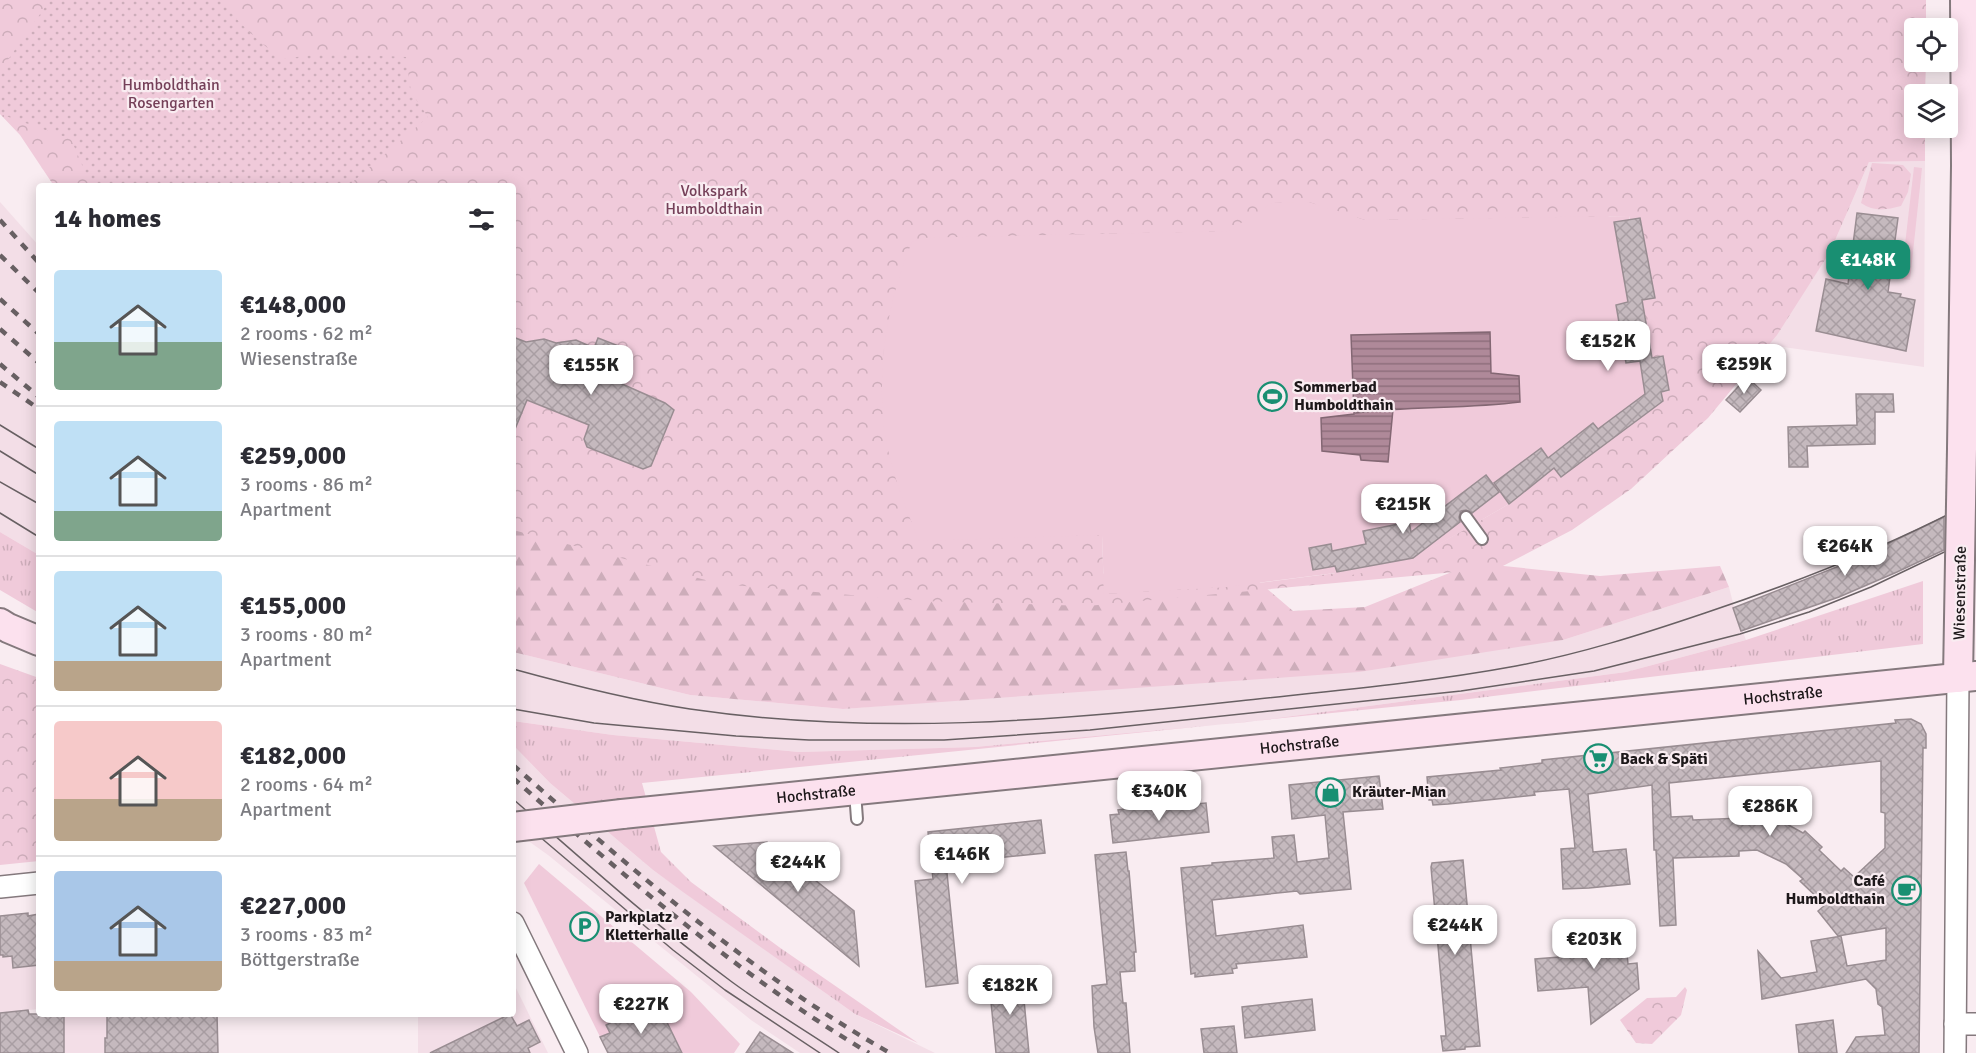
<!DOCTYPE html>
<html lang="en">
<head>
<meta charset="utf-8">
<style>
  :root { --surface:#fff; --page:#f2f2f3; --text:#2b2b33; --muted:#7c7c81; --line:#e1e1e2; --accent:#198f72 }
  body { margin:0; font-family:Signika,sans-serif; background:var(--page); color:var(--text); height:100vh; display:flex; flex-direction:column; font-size:22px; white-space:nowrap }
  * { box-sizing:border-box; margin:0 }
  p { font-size:20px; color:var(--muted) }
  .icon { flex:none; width:33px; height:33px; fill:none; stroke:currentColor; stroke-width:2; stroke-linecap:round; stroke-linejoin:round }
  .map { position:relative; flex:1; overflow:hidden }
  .drawer { position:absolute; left:36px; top:183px; width:480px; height:834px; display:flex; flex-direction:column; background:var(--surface); border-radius:6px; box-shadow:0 3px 15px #0003 }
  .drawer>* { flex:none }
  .fabs { position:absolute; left:1904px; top:18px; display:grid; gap:12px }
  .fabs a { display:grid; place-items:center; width:54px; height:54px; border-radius:6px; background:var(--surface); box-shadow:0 3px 15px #0003; font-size:30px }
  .price { position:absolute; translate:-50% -51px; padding:0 14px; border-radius:12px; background:#fff; color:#222; font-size:20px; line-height:39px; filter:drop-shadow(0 2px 3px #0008) }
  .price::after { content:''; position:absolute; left:50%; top:36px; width:18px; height:14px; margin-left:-9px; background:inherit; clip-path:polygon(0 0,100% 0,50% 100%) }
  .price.on { background:var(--accent); color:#fff }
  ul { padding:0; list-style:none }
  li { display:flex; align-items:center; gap:18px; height:150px; padding:0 18px }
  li+li { border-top:2px solid var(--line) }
  li span { display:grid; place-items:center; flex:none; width:168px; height:120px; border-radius:6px; color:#555 }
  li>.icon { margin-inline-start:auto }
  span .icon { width:72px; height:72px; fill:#fffc; stroke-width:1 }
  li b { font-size:26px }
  h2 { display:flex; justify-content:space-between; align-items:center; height:72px; padding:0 18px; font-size:26px }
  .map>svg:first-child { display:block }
</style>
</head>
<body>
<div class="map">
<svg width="1976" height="1053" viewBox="0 0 1976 1053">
  <defs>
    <pattern id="grass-tufts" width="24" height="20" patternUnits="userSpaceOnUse" patternTransform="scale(1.5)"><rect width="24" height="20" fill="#f0cada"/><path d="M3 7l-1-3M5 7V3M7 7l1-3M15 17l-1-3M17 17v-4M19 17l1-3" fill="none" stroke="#cdadba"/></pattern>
    <pattern id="forest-firs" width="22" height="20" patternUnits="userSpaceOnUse" patternTransform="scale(1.5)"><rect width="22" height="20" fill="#f0cada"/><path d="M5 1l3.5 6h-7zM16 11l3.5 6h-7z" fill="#cdadba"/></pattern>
    <pattern id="park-crowns" width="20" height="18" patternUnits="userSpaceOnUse" patternTransform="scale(1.5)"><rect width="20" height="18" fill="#f0cada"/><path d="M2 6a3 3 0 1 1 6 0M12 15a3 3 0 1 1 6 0" fill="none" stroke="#cdadba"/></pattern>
    <pattern id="garden-dots" width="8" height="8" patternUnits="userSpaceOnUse" patternTransform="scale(1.5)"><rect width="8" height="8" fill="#f0cada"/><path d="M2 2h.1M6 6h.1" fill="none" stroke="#cdadba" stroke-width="1.8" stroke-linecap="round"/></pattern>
    <pattern id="water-rules" width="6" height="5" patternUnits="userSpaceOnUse" patternTransform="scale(1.5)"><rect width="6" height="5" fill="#af8999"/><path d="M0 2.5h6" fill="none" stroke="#8e6f7c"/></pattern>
    <pattern id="building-cross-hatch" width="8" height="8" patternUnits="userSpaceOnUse" patternTransform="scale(1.5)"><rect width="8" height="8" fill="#c5b9be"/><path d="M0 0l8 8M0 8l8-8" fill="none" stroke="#a99ea3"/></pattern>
  </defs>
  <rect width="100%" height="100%" fill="#f9ecf1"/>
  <g fill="#f3dee7">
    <path d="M1925,161L1924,367L1769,345L1830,252L1869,162Z"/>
    <path d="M0,202L39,246V555L0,532Z"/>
    <path d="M1729,587L1735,611L1746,640L1626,672L1247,722L975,747L799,752L613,735L513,721V652L690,695L843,709L1019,695L1563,640Z"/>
    <path d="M513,745L550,783L653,870L855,1014L935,1053H800L751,1020L548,855L513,830Z"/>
    <path d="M39,914V1009L0,1013V918Z"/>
    <path d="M513,982L548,1053H418V1014H513Z"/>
    <path d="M64,1014H217L218,1053H64Z"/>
  </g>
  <g fill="url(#grass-tufts)">
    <path d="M0,532L39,555V613L0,590Z"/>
    <path d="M1923,581V644L1461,700L642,783L661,852L691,882L779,947L918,1043L855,1014L683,892L653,870L550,783L513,745V721L613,735L799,752L975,747L1247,722L1626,672L1746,640Z"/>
  </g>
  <path fill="url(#forest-firs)" d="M529,0H740L743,5L795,33L828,5L830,0H888L883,30L864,84L877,141L903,155L988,172L1031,147L1060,139L1081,96L1103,76L1129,93L1134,125L1170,185L1230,172L1349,176L1427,161L1495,177L1503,160L1464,115L1448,78L1438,44L1402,0H1909L1910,123L1895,143L1862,150L1844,159L1788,268L1748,287L1709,296H1668L1656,270L1648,222L1633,205L1610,212L1605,228L1600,294L1580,312L1556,315L1496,284L1471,288L1456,282L1433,261L1409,253L1294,252L1275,270L1263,292L1249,309L1233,324L1214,321L1162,269L1148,274L1124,314C1095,313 1093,316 1081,342L1058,334L1031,333L1006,313L980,302L955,298L917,322L902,342L895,363L889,403L899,449L923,505L935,521H955L970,502L987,503L989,516L987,528L1008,547L1024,546L1040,522L1061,519L1083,544L1098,581L1116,557L1144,544L1195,527L1293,611L1365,607L1474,563L1600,576L1720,566L1729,587L1563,640L1359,672L843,709L690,695L513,652V418L521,415L527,400L589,425L584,439L587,447L643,469L651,466L674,410L665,403L616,381L618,375L631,361L624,348L598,338L594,348L576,340L556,343L544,339L526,342L513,337V186H330L334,178L363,147L467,81L497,38Z"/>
  <g fill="url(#park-crowns)" fill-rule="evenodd">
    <path d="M0,0H1926V28H1914V62H1926L1925,94H1914V128H1925V161L1869,162L1830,252L1777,335L1708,418L1631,489L1572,530L1499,568L1087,606L922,601L721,584L513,530V186H54L20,135L0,114ZM1309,202L1365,220L1629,216L1654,298L1642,300L1652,358L1669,391L1661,392L1554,468L1509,504L1418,556L1336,577V573L1226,587L1104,594L1102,535L883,391L884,348L891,311L921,238L1229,231L1272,203Z"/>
    <path d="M1872,163L1903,165L1911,174L1908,192L1901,206C1886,210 1874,212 1861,203Z"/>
    <path d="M0,664L39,678V861L0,865Z"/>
    <path d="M1685,987L1687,990L1681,1015L1652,1044L1636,1043L1620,1020L1647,998L1676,997Z"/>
  </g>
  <path fill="url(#garden-dots)" d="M50,0H221C238,23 259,42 282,59L327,53L406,57L411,92L428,117L348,186H91L71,139L0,114V71Z"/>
  <g fill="#f0cada">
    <path d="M1914,167L1922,168L1910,280L1901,279Z"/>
    <path d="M1309,202L1365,220L1629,216L1630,220L1640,218L1655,298L1642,301L1652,358L1663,356L1669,390L1661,392L1663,401L1561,477L1554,468L1509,504L1419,556L1420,562L1336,578L1335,573L1226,587L1104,594L1102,535L919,541C904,504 889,466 884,427C877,365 888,299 912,242L921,238L1229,231L1272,203Z"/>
    <path d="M539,864L691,992L740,1044L734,1053H608L524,883Z"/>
  </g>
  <path fill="url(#water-rules)" stroke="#836773" stroke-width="1.5" d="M1490,332L1491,373L1519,376L1520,402C1465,409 1410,406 1355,413L1393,409L1388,462L1361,460L1360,455L1322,451L1321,418L1354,414L1351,335Z"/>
  <g fill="url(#building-cross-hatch)" stroke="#998d92" stroke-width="1.5" fill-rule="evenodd">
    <path d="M1857,213L1898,218L1888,292L1901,294L1900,297L1915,300L1906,351L1816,331L1826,279L1848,284Z"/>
    <path d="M1640,218L1655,298L1642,300L1652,358L1663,356L1669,390L1661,392L1663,401L1561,477L1554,468L1509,504L1494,483L1541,448L1548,458L1593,423L1598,429L1645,394L1640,361L1626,363L1616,305L1628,302L1614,222Z"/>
    <path d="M513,337L526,342L544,339L556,343L576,340L594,348L598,338L624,348L631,361L613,380L665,403L674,410L651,466L643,469L587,447L584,439L589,425L527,400L513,434Z"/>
    <path d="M1747,377L1761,390L1740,412L1726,400Z"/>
    <path d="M1856,394H1893L1894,412H1875V444L1807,446L1808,467H1789L1788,427L1857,425Z"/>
    <path d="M1486,475L1499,492L1472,513L1466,510L1461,511L1459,517L1460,522L1413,558L1337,572L1335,566L1313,570L1309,548L1331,544L1332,551L1366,544L1363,531L1409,522L1411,532Z"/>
    <path d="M1944,517V550L1897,572L1839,597L1741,631L1733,608L1852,561Z"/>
    <path d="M1911,719L1921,724L1926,734V748H1923L1919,1053H1846L1856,1037L1885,1035L1882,1007L1878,1004L1876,989L1866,979L1762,999L1758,951L1781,978L1817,972L1811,941L1841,936L1847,966L1886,960V928L1838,936L1818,911L1825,905L1800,881L1803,879L1786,864L1757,850L1739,851V856L1673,858L1676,925L1660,926L1656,850H1654L1652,785L1588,794L1593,852L1626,849L1630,884L1589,888L1563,889L1561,849L1575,848L1569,789L1534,792L1535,795L1448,804L1433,805L1432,800H1429L1427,777L1501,770L1500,768L1542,763V760L1896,723L1895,720ZM1881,761V812L1885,813V848L1854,877L1844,868L1841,871L1819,850L1822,847L1805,831L1803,833L1785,823L1767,821V817L1693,820L1692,816L1671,817L1669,783Z"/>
    <path d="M1379,776L1383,809L1343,812L1351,889L1300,894L1297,891L1212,900L1216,936L1303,925L1307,957L1236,964L1237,968L1232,969L1233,973L1195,977V973L1191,974L1181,868L1212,865V863L1274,858L1272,837L1294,835L1297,862L1329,858L1325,815L1292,819L1289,785Z"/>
    <path d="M1182,802L1183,805L1206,803L1209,832L1113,843L1110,815L1119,814L1118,810Z"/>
    <path d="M1041,820L1045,853L946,863L958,983L926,987L915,881L933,879L928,832Z"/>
    <path d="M767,842L854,911L859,966L714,846Z"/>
    <path d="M1126,852L1128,871H1129L1136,952H1134L1135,971L1120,972L1123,1003H1126L1130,1053H1098L1094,1027L1092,986L1107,984L1095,855Z"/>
    <path d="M1463,860L1480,1046L1465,1047V1049L1443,1051L1441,1036H1446L1431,867L1432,863Z"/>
    <path d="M28,913V916L39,914V965L13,968L12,956L3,957V955H0V916Z"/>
    <path d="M1624,923L1628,964L1637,963L1639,989L1591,1024L1588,987L1538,991L1535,959L1585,955L1582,926Z"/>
    <path d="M1025,978L1028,1000H1024L1029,1053H996L989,982Z"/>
    <path d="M1312,999L1315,1030L1245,1038L1242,1007Z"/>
    <path d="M660,1008L682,1053H608L600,1037L610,1033L606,1025L632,1012L636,1020Z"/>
    <path d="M28,1010L29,1014H64V1053H0V1013Z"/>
    <path d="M107,1014H217L218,1053H105V1038H107Z"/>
    <path d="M510,1014L517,1026L529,1020L540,1042L528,1048L530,1053H430Z"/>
    <path d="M1833,1020L1837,1053H1799L1796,1025Z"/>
    <path d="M1234,1026L1237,1053H1204L1201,1029Z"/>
    <path d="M760,1032L793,1053H746Z"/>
  </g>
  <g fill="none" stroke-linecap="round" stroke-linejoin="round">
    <defs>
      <g id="lane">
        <path d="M1466,517L1482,539"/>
        <path d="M855,792L857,819"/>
      </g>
      <g id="street">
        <path d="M0,887L39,883"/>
        <path d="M513,923L577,1053"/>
        <path d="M1955,1024H1976"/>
        <path d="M1955,1053L1958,678"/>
      </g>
      <g id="secondary">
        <path d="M1962,449L1966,166L1965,0"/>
        <path d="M0,623L8,628L39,641"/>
        <path d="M1958,678L1960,560"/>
        <path id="s1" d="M622,814L1976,676"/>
      </g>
    </defs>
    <use href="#lane" stroke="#84797d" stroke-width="14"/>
    <use href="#street" stroke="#84797d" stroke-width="24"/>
    <use href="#secondary" stroke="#84797d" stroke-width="32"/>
    <use href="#lane" stroke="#fff" stroke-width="10"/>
    <use href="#street" stroke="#fff" stroke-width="21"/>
    <use href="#secondary" stroke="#fce1ee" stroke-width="28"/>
    <g stroke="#686063" stroke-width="1.5">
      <path d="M0,425L39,449"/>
      <path d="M0,451L39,475"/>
      <path d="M0,482L39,504"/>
      <path d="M0,513L39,537"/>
      <path d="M513,669C571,685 630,700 690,709C873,736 1056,721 1239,701C1331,691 1424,683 1516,666C1580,654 1643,634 1705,613C1798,582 1890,546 1976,500"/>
      <path d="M513,709L594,723L736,736L809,740H944L1090,730L1461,691L1594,671L1740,634L1809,612L1871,587L1976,537"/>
      <path d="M513,799C585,862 655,925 732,982C766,1007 803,1029 839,1053"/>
      <path d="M513,814L673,950L725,990L820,1053"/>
    </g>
    <g stroke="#686063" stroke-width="4.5" stroke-dasharray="8 8" stroke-linecap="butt">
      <path d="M0,220L39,263"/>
      <path d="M0,255L39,293"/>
      <path d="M0,299L39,334"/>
      <path d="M0,329L39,363"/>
      <path d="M0,364L39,397"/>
      <path d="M0,382L39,409"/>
      <path d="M513,765C631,869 753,975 890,1053"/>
      <path d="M513,778C626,878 740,976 869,1053"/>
    </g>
    <defs>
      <g id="secondary-bridge">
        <path d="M1960,560L1962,449"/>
        <path d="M513,827L622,814"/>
      </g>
    </defs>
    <use href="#secondary-bridge" stroke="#84797d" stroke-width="32" stroke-linecap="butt"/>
    <use href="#secondary-bridge" stroke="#fce1ee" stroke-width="28"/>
  </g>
  <defs>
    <symbol id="stadium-ring" viewBox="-11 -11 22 22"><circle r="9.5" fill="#f9ecf1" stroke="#198f72" stroke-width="1.5"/><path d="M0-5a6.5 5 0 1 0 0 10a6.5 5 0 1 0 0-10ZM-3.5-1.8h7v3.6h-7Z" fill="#198f72"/></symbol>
    <symbol id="supermarket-ring" viewBox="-11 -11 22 22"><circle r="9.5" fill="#f9ecf1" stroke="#198f72" stroke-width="1.5"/><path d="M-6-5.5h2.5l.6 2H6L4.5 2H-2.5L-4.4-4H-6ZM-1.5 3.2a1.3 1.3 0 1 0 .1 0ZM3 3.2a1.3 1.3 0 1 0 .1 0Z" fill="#198f72"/></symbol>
    <symbol id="shop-ring" viewBox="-11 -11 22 22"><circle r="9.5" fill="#f9ecf1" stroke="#198f72" stroke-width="1.5"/><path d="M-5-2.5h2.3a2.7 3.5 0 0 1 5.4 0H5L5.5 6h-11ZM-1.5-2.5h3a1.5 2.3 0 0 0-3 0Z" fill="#198f72"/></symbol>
    <symbol id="cafe-ring" viewBox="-11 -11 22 22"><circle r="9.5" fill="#f9ecf1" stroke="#198f72" stroke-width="1.5"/><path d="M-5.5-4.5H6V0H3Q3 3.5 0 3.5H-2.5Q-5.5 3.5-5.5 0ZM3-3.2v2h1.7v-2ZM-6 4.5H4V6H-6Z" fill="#198f72"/></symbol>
    <symbol id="parking-ring" viewBox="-11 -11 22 22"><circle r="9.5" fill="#f9ecf1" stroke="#198f72" stroke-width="1.5"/><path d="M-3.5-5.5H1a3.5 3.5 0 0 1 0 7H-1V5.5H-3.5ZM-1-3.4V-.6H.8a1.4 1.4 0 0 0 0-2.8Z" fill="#198f72"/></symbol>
  </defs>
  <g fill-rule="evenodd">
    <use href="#stadium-ring" x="1256" y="380" width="33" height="33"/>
    <use href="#supermarket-ring" x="1582" y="742" width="33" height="33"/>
    <use href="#shop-ring" x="1314" y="776" width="33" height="33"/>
    <use href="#cafe-ring" x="1890" y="874" width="33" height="33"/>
    <use href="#parking-ring" x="568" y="910" width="33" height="33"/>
  </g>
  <g text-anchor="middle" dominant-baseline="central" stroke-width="4.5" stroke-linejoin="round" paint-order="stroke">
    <g font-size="16" fill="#754059" stroke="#f9ecf1">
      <text x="171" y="85">Humboldthain<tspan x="171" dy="18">Rosengarten</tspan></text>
      <text x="714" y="191">Volkspark<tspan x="714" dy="18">Humboldthain</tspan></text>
    </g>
    <g font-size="16" font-weight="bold" fill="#1d181a" stroke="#f9ecf1" text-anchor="start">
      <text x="1294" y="387">Sommerbad<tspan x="1294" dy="18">Humboldthain</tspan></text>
      <text x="1620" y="759">Back &amp; Späti</text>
      <text x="1352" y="792">Kräuter-Mian</text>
      <text x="1885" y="881" text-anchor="end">Café<tspan x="1885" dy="18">Humboldthain</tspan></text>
      <text x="605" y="917">Parkplatz<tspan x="605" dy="18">Kletterhalle</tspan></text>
    </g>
    <g font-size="16" fill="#1d181a" stroke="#f9ecf1">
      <text transform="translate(1960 593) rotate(-89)">Wiesenstraße</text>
      <text stroke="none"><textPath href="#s1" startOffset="1167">Hochstraße</textPath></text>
      <text stroke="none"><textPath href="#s1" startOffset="681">Hochstraße</textPath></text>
      <text stroke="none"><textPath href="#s1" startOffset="195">Hochstraße</textPath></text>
    </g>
  </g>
</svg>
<div class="fabs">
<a><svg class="icon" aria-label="locate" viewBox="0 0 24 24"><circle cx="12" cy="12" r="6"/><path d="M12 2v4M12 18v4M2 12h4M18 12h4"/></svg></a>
<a><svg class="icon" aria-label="layers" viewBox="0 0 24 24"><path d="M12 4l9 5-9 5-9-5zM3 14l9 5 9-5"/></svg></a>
</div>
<b class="price on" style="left:1868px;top:291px">€148K</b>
<b class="price" style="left:1608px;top:372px">€152K</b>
<b class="price" style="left:1744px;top:395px">€259K</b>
<b class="price" style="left:591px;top:396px">€155K</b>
<b class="price" style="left:1403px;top:535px">€215K</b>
<b class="price" style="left:1845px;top:577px">€264K</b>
<b class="price" style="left:1159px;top:822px">€340K</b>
<b class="price" style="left:1770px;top:837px">€286K</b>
<b class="price" style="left:962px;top:885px">€146K</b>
<b class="price" style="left:798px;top:893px">€244K</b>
<b class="price" style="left:1455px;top:956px">€244K</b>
<b class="price" style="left:1594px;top:970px">€203K</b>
<b class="price" style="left:1010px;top:1016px">€182K</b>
<b class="price" style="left:641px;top:1035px">€227K</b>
<section class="drawer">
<h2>14 homes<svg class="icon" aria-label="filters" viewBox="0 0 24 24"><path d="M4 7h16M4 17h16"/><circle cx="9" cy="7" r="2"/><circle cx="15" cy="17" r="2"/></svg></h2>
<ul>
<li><span style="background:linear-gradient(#bfe0f5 60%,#7fa58c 0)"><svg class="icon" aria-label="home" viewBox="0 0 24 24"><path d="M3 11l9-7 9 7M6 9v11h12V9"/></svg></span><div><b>€148,000</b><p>2 rooms · 62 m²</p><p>Wiesenstraße</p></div></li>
<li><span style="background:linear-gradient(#bfe0f5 75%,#7fa58c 0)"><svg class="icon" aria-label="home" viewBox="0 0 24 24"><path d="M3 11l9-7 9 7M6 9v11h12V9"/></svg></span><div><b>€259,000</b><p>3 rooms · 86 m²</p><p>Apartment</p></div></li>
<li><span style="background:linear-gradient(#bfe0f5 75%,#b9a48a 0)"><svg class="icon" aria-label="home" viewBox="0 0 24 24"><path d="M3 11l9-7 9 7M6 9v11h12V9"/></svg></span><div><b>€155,000</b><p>3 rooms · 80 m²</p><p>Apartment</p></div></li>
<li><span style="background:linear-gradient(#f6c9c9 65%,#b9a48a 0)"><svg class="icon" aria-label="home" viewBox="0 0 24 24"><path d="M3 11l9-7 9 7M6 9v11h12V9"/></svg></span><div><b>€182,000</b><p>2 rooms · 64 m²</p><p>Apartment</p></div></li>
<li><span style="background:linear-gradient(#a9c7e8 75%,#b9a48a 0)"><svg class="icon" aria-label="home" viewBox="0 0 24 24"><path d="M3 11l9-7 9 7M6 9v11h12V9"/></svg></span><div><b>€227,000</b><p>3 rooms · 83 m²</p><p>Böttgerstraße</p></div></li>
</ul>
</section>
</div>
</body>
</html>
